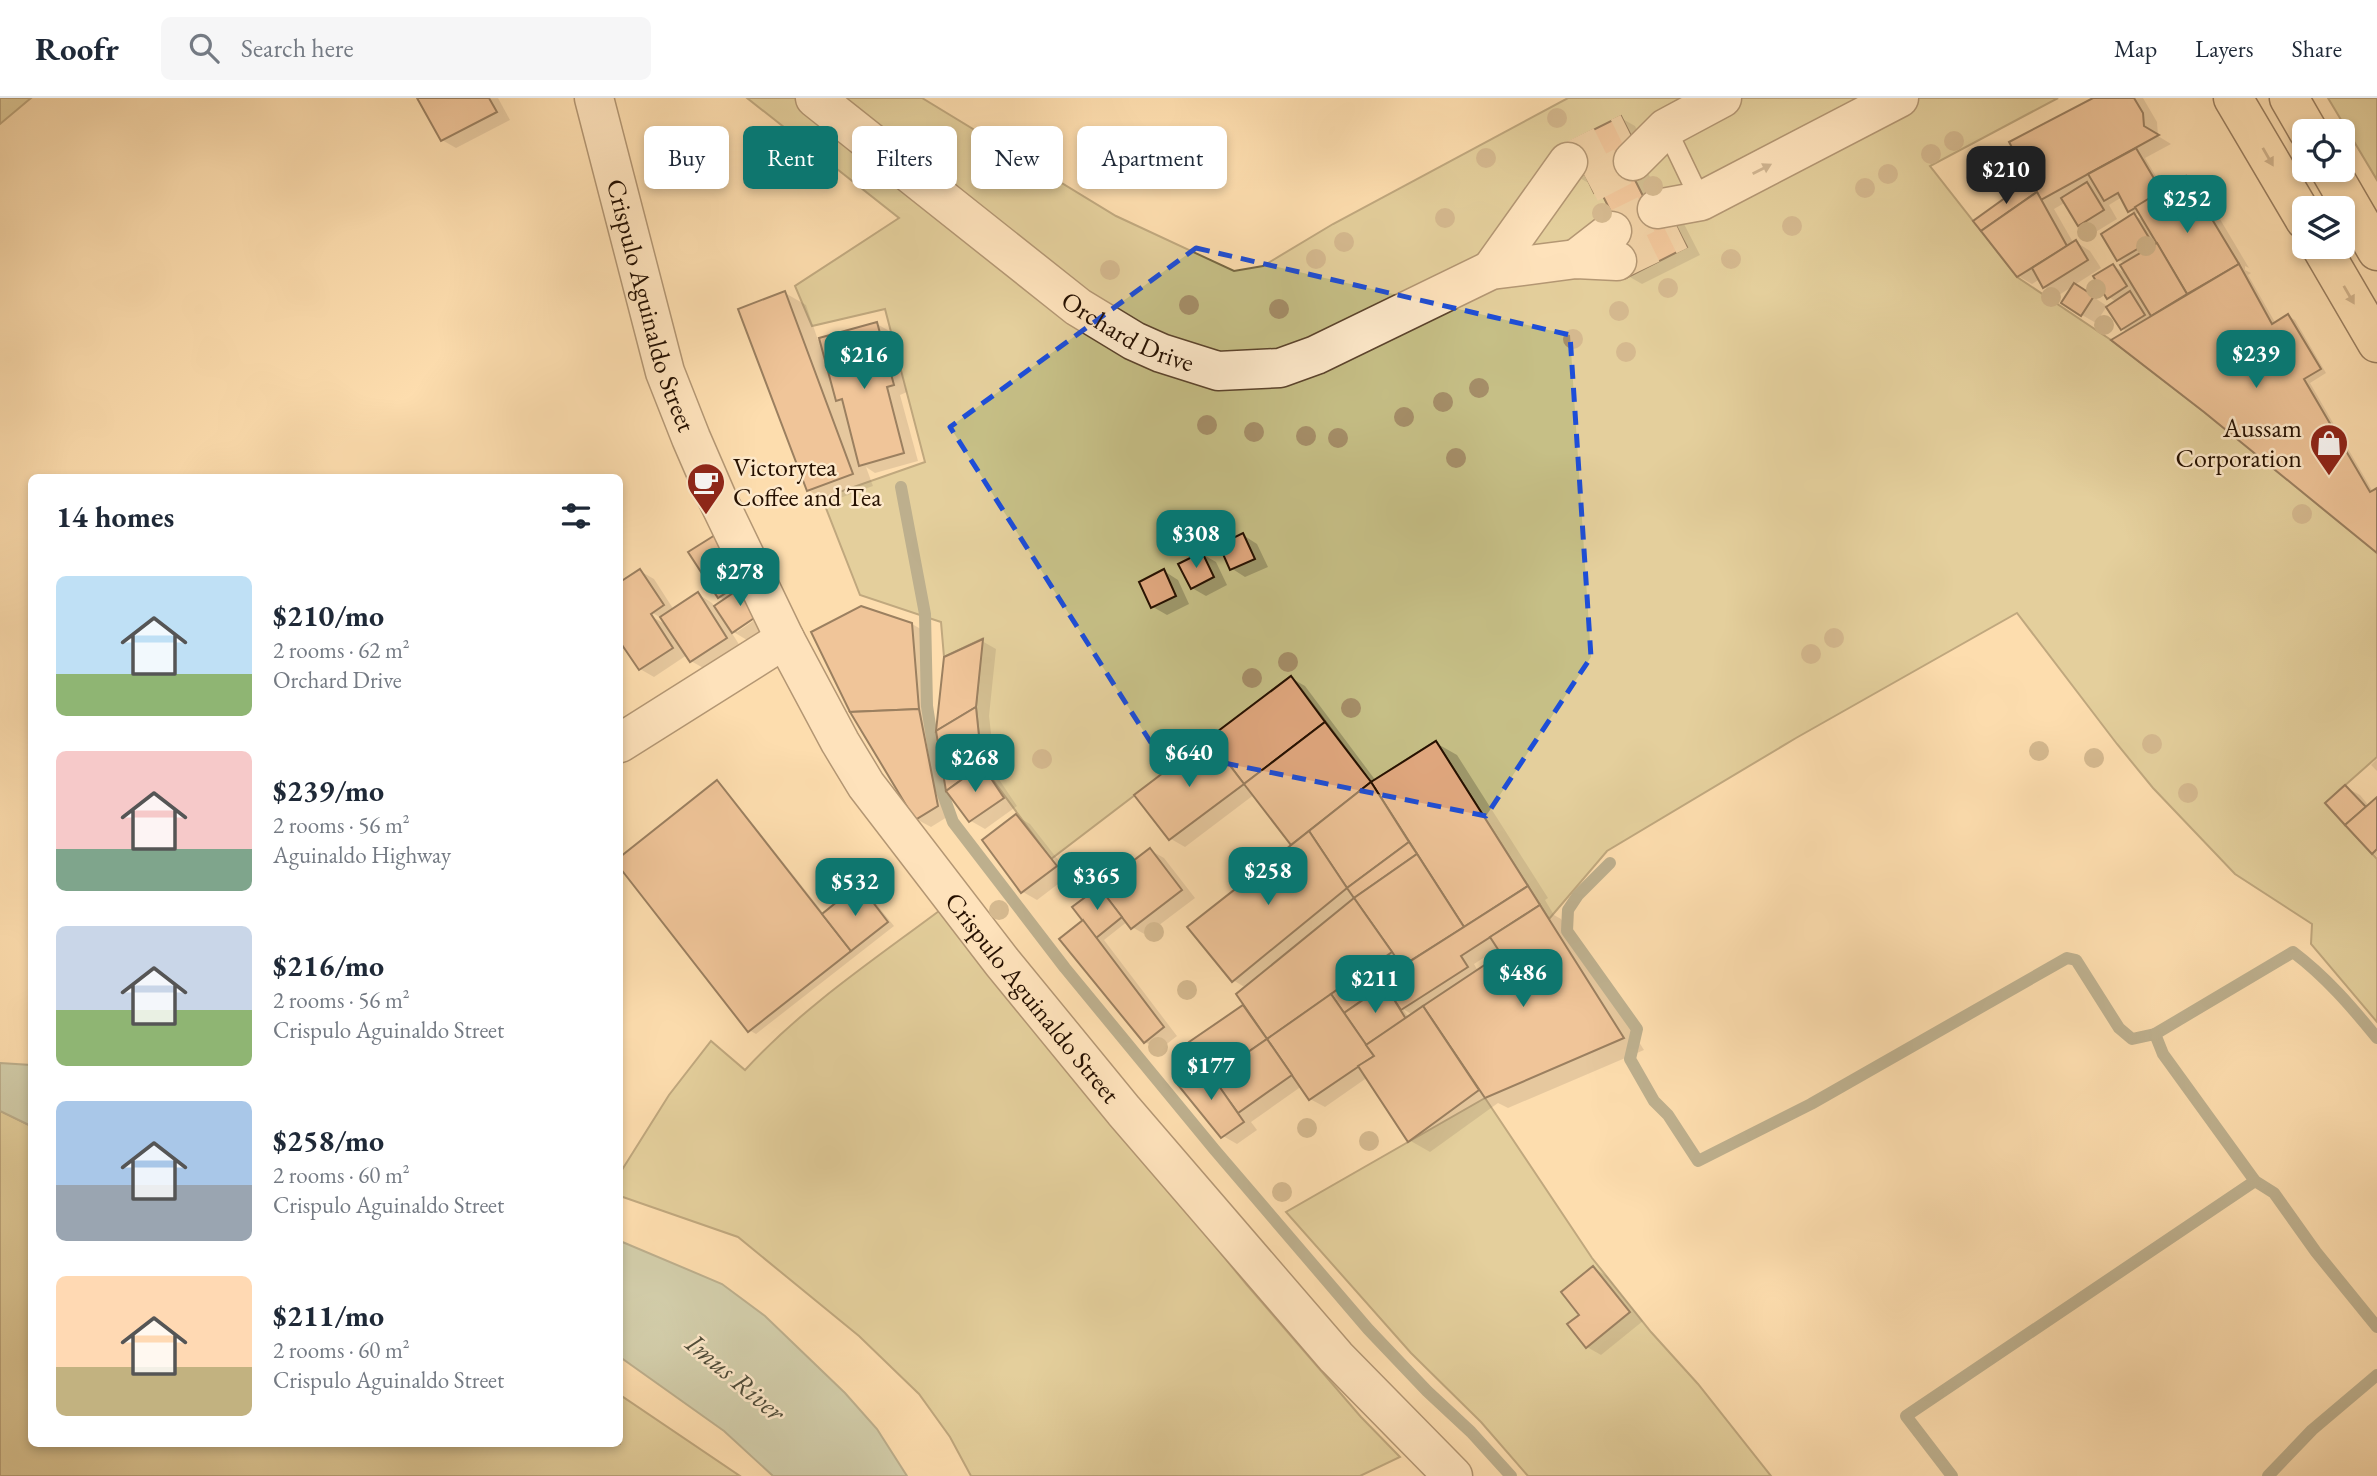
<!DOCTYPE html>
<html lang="en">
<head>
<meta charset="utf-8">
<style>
  :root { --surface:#fff; --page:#f6f6f7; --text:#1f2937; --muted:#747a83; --line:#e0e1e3; --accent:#0f766e }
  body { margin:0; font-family:"EB Garamond",serif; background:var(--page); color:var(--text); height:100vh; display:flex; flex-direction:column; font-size:26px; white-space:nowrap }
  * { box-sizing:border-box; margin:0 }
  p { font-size:23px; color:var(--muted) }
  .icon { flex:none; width:38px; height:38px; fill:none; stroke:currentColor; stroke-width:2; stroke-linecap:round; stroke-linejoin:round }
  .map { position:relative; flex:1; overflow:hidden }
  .sheet { position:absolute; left:28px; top:376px; width:595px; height:973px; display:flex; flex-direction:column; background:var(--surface); border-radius:10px; box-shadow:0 4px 10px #0003 }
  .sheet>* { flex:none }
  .guide { position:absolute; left:644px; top:28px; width:665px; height:63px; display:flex; gap:14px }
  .controls { position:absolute; left:2292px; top:21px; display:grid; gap:14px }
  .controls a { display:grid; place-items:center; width:63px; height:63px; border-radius:10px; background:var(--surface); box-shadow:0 4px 10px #0003; font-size:35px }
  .price { position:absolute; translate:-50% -60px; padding:0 16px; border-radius:14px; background:var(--accent); color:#fff; font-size:23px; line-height:46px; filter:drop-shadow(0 2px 4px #0008) }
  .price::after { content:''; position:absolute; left:50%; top:42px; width:21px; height:16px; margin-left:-10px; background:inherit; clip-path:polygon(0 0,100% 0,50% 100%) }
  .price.selected { background:#222; color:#fff }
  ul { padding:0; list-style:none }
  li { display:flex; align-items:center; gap:21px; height:175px; padding:0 28px }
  li span { display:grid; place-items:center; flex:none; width:196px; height:140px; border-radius:10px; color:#555 }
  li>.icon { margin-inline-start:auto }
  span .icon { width:84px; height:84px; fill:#fffc; stroke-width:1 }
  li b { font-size:30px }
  h2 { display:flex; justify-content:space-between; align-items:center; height:84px; padding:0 28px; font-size:30px }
  .tag { padding:0 24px; border-radius:10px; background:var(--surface); box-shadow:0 4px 10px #0003; font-size:24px; line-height:63px }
  .tag.selected { background:var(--accent); color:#fff }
  header { display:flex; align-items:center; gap:42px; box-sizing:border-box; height:98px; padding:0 35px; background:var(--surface); border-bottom:2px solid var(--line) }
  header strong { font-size:33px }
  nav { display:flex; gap:38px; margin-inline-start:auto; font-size:24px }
  .search { width:490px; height:63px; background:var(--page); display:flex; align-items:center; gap:18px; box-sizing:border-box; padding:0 24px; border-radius:10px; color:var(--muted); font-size:26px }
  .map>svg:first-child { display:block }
</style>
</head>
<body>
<header>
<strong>Roofr</strong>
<div class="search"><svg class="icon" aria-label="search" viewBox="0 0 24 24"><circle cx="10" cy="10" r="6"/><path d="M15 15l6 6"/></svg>Search here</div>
<nav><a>Map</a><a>Layers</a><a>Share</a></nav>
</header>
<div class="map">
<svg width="2377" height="1378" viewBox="0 0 2377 1378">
  <rect width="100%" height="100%" fill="#fdddae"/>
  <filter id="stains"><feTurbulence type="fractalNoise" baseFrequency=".00286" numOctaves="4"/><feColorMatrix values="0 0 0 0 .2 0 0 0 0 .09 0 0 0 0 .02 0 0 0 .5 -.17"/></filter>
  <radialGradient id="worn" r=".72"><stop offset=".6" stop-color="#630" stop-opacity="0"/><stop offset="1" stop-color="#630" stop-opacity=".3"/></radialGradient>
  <g fill="#c6bf86" stroke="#766843" stroke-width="2">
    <path d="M0,0H31L0,26Z"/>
    <path d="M747,0H922L1116,118L1234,173L1263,168L1333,126L1568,0H2058L1930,68L2017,179L2111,242L2204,314L2377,455V659L2325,705L2377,761V924L2311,846L2312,826L2235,776L2153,690L2117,646L2017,515L1796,640L1607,753L1549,821L1436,643L1371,684L1291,578L1051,761L982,667L976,609L982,541L944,559L941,524L860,497L822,400L925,364L885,211L812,228L795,188L899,120Z"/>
    <path d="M2328,0H2377V82Z"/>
    <path d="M939,813L1247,1187L1361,1319L1400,1359L1360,1378H971L950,1339L919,1296L859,1238L738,1139L620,1098V1075L669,997L711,943L745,972C802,910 872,863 939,813Z"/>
    <path d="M1485,1000L1592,1160L1651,1234L1698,1286L1771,1378H1528L1481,1324L1411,1255L1286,1114Z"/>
    <path d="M0,1013L31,1028L32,1346H620V1297L740,1378H0Z"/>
  </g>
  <g fill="#a1bda6" stroke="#6f7864" stroke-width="2">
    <path d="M0,965L31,967V1028L0,1013Z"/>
    <path d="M620,1143L722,1186L765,1218L845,1295L877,1331L907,1378H773L724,1333L620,1259Z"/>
  </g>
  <g fill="#0003" fill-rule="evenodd">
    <path d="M419,0H498L510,22L456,50L442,42Z"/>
    <path d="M2097,0H2143L2157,24L2158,38L2171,46L2145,60L2165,93L2186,80L2201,89L2249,170L2245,168V172L2251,175L2248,177L2276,226L2288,218L2295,222L2326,275L2310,285L2373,394L2377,392V453L2122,230L2107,208L2116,204L2109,199L2113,168L2127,176L2126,166L2119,162L2103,136L2136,116L2130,112L2122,99L2109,107L2117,121L2094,135L2080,127L2066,104L2054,111L2074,146L2076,144L2090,153L2101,170L2059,197L2045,189L2040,181L2032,186L2018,178L2032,82ZM2140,114L2146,124L2134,117Z"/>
    <path d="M1621,20L1635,28L1650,58L1642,63L1651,81L1645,84L1656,105L1669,118L1684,126L1700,157L1642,186L1628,178L1616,121L1606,101L1595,94L1592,87L1578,79Z"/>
    <path d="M785,195L806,207L818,242L877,226L891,234L907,294L900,297L918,363L875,375L866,369L873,388L829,404L808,392Z"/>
    <path d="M2089,196L2107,208L2096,225L2082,217Z"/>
    <path d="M1243,437L1257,446L1268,469L1245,479L1231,470Z"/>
    <path d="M690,455L766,485L737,530V534L772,510L779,521L747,542L730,532L740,548L705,571L691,563L687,557L654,579L640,571L625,549L620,552V487L640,473L654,481L674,512L698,496L712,505L715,509L725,502L719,499ZM644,510L663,521V525L642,513Z"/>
    <path d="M1202,456L1216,464L1227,487L1206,498L1192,490Z"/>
    <path d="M1164,473L1178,482L1189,506L1167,517L1153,509Z"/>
    <path d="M912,526L926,534L933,621L937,639L982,543L996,551L989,618L996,677L1017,708L985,731L971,723L947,691L952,716L931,729L916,721Z"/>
    <path d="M1291,580L1305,588L1376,683L1436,645L1457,657L1548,800L1545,802L1554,817L1561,821L1644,952L1508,1010L1498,1005L1430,1054L1409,1042L1368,979L1325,1009L1310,1001L1302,988L1251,1024L1257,1032L1237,1046L1223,1038L1208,968L1243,909L1250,913L1246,890L1233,882L1293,748L1255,696L1185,749L1171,741ZM1499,850L1503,857L1478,873L1474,866ZM1403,911L1413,917L1409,920Z"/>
    <path d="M2377,661V673L2371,667Z"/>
    <path d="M717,684L723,688L824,816L859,788L865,792L894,828L756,936L749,932L620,767V761Z"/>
    <path d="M2345,689L2360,697L2369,708L2377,701V759L2327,705Z"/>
    <path d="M1016,718L1030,726L1070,777L1037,802L1023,794Z"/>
    <path d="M1150,752L1164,760L1195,800L1146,837L1132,829L1128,823L1104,842L1177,938L1159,952L1145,944L1085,823Z"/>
    <path d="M1593,1170L1607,1178L1643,1223L1601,1257L1587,1249L1582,1217Z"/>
  </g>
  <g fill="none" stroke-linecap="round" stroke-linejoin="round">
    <g stroke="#6f7864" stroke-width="12">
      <path d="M901,389L925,516L927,608L939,685L953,724L1065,870L1214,1051L1368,1231L1427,1293L1471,1334L1511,1378"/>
      <path d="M1610,765L1578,797L1568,812L1567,833L1637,931L1630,961L1654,1003L1668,1017L1698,1063L1811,1006L2067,860L2076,862L2119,930L2132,941L2155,936L2163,956L2255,1083L2274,1095L2316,1154L2377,1229"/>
      <path d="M2155,936L2293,854C2326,879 2351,908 2377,940"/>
      <path d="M1952,1378L1906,1318L2255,1083"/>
      <path d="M2268,1378L2312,1332L2377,1277"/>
    </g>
  </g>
  <g fill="#e1a87f" stroke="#251000" stroke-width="2">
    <path d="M417,0H489L497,14L441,43Z"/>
    <path d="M2093,0H2134L2143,15L2144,28L2159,37L2041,102L2009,44Z"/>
    <path d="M1621,18L1637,50L1632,76L1646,104L1670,116L1687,149L1626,180L1614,120L1600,92L1594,95L1585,76L1576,80L1561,48Z"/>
    <path d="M2136,50L2162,94L2128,114L2118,95L2104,103L2088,76Z"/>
    <path d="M2186,78L2239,166L2187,196L2135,109Z"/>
    <path d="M2030,82L2037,94L1981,133L1973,123Z"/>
    <path d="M2087,84L2104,112L2078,128L2061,100Z"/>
    <path d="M2037,94L2067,148L2017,179L1981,133Z"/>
    <path d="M2134,115L2151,143L2117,163L2101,136Z"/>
    <path d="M2076,142L2088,162L2043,190L2032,170Z"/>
    <path d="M2157,145L2187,196L2151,218L2120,167Z"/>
    <path d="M2113,166L2127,188L2107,201L2093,178Z"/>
    <path d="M2239,166L2272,226L2288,216L2321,271L2304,281L2370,394L2377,390V455L2204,314L2111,242Z"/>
    <path d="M2074,185L2094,198L2081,218L2061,205Z"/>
    <path d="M785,193L853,376L807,393L738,211Z"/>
    <path d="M2130,193L2145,217L2121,232L2106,209Z"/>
    <path d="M877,224L894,287L887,289L904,355L859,368L842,301L836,303L819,240Z"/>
    <path d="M723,432L753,477L718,500L688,454Z"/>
    <path d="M1243,435L1255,461L1230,472L1219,447Z"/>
    <path d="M1202,454L1214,479L1191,491L1178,466Z"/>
    <path d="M640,471L664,507L651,516L673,550L639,572L620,544V484Z"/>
    <path d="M1164,471L1176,498L1151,510L1139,484Z"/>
    <path d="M748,485L766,512L732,535L714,508Z"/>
    <path d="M698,494L727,540L690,564L660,519Z"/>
    <path d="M861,508L912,525L919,611L850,614L811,534Z"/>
    <path d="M983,541L976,609L936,633L944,559Z"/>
    <path d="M1291,578L1325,624L1244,686L1209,640Z"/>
    <path d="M976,609L982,667L946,693L936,633Z"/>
    <path d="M919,611L938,708L915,722L850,614Z"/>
    <path d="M1325,624L1371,684L1291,747L1244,686Z"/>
    <path d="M1209,640L1244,686L1169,742L1134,697Z"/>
    <path d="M1436,643L1528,788L1464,829L1371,684Z"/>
    <path d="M982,667L1004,700L969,724L946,693Z"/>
    <path d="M717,682L851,853L748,934L620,770V759Z"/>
    <path d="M1371,684L1409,744L1347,790L1309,733Z"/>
    <path d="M2345,687L2366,709L2345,727L2325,705Z"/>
    <path d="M2377,699V751L2372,756L2345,727Z"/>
    <path d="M1016,716L1057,768L1021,795L982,742Z"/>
    <path d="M1309,733L1347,790L1232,884L1187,829Z"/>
    <path d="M1409,744L1417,756L1354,800L1347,790Z"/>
    <path d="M1150,750L1182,792L1131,831L1099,789Z"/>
    <path d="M1417,756L1464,829L1402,868L1354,800Z"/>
    <path d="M859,786L888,824L851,853L822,816Z"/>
    <path d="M1528,788L1540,807L1461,858L1468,869L1401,912L1381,882Z"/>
    <path d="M1099,789L1122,819L1096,840L1072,809Z"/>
    <path d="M1354,800L1392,854L1267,941L1236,896Z"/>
    <path d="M1540,807L1624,940L1485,1000L1423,908L1501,856L1490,839Z"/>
    <path d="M1083,822L1164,929L1144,945L1059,841Z"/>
    <path d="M1348,884L1361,903L1344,915L1331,896Z"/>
    <path d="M1385,887L1406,921L1366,947L1344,915Z"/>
    <path d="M1331,896L1374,958L1309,1002L1267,941Z"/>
    <path d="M1243,907L1267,941L1212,979L1189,944Z"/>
    <path d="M1423,908L1479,992L1408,1044L1358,968L1374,958L1366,947Z"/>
    <path d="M1267,941L1292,977L1238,1015L1212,979Z"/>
    <path d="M1205,968L1244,1024L1221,1040L1178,987Z"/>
    <path d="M1593,1168L1630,1214L1586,1250L1567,1226L1579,1217L1561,1194Z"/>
  </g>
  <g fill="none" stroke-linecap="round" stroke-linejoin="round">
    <g stroke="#ddbe94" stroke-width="38" stroke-dasharray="38 19" stroke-linecap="butt">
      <path d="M1568,64L1629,34"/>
      <path d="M1589,86L1633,63"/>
      <path d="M1612,133L1657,111"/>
      <path d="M1617,163L1679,133"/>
    </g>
    <defs>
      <path id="service" d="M1666,30L1701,103"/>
      <path id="minor" d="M620,645L785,541"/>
      <g id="tertiary">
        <path id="s1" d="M594,0L665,274L691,340L717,400L785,541L840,644L866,687L1002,864L1124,1013L1336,1259L1453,1378"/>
        <path id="s2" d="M815,0L1078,209L1134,243L1161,255L1218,273L1280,270L1316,257L1491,172L1576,161L1617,163"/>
        <path d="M1633,63L1666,30L1722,0"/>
        <path d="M1657,111L1701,103L1899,0"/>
        <path d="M1576,161L1612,133"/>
        <path d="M1491,172L1568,64"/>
      </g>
      <g id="trunk">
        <path d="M2233,0L2305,122"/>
        <path d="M2289,0L2308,33"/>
        <path d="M2330,72L2377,153"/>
        <path d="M2321,149L2377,245"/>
      </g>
    </defs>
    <use href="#service" stroke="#5b432c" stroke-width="22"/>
    <use href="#minor" stroke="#5b432c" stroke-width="41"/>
    <use href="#tertiary" stroke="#5b432c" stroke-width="41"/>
    <use href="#trunk" stroke="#251000" stroke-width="41"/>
    <use href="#service" stroke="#fee9ca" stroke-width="19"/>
    <use href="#minor" stroke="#fee9ca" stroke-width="38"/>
    <use href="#tertiary" stroke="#fee9ca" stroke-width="38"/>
    <use href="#trunk" stroke="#fdddae" stroke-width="38"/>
  </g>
  <g fill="#a58e68">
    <circle cx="1557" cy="20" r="10"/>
    <circle cx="1954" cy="43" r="10"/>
    <circle cx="1931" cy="56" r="10"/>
    <circle cx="1486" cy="60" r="10"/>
    <circle cx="1888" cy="76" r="10"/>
    <circle cx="1653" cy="88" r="10"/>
    <circle cx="1865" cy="90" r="10"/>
    <circle cx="1602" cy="115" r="10"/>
    <circle cx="1445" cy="120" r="10"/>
    <circle cx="1792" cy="128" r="10"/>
    <circle cx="2087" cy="134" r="10"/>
    <circle cx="1344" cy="144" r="10"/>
    <circle cx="2146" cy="148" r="10"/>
    <circle cx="1316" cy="161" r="10"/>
    <circle cx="1731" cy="161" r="10"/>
    <circle cx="1110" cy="172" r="10"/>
    <circle cx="1668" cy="190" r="10"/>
    <circle cx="2096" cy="191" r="10"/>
    <circle cx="2051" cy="199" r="10"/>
    <circle cx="1189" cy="207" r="10"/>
    <circle cx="1279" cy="211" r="10"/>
    <circle cx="1619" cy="213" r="10"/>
    <circle cx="2104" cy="227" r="10"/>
    <circle cx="1573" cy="241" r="10"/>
    <circle cx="1626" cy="254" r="10"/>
    <circle cx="1479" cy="290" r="10"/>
    <circle cx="1443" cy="304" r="10"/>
    <circle cx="1404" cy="319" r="10"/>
    <circle cx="1207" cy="327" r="10"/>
    <circle cx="1254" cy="334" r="10"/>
    <circle cx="1306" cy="338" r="10"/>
    <circle cx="1338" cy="340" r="10"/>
    <circle cx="1456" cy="360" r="10"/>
    <circle cx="2302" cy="416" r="10"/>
    <circle cx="1834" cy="540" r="10"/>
    <circle cx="1811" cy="556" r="10"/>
    <circle cx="1288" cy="564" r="10"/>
    <circle cx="1252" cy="580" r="10"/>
    <circle cx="1351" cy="610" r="10"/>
    <circle cx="2152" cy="646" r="10"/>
    <circle cx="2039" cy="653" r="10"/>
    <circle cx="2094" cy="660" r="10"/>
    <circle cx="1042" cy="661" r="10"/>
    <circle cx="2188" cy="695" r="10"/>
    <circle cx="1077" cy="772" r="10"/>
    <circle cx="999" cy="812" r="10"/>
    <circle cx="1154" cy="834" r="10"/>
    <circle cx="1187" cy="892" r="10"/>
    <circle cx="1158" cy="949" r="10"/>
    <circle cx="1307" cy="1030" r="10"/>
    <circle cx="1369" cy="1043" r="10"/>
    <circle cx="1282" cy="1094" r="10"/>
  </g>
  <defs><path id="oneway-solid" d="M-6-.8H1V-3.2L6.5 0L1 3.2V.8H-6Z" transform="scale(1.75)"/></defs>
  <g fill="#9c8160">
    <use href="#oneway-solid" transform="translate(2268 59) rotate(60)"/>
    <use href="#oneway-solid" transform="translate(2349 197) rotate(60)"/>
  </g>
  <use fill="#9c876f" href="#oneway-solid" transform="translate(1762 71) rotate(-27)"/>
  <path d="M0 0H2377V1378H0ZM1196,150L1570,237L1591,559L1486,718L1155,651L950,329Z" fill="#fdddae" fill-opacity=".55" fill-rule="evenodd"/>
  <path fill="none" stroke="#1d4ed8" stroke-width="5" stroke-dasharray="14 9" stroke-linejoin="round" d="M1196,150L1570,237L1591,559L1486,718L1155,651L950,329Z"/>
  <defs>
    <symbol id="shop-pin" viewBox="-11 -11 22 30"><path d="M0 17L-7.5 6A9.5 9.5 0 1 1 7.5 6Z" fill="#8f2418" stroke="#fee9ca"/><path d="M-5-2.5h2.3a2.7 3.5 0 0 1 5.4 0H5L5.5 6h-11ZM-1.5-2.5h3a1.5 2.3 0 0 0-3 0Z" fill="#fff"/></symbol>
    <symbol id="cafe-pin" viewBox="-11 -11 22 30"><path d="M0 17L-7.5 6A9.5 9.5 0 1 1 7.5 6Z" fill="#8f2418" stroke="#fee9ca"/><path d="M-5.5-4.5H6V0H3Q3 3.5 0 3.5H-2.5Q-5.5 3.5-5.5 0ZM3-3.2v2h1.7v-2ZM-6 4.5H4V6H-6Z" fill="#fff"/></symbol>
  </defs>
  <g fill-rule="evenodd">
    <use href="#shop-pin" x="2307" y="323" width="44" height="60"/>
    <use href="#cafe-pin" x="684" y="362" width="44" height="60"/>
  </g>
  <g text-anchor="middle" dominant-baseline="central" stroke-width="5" stroke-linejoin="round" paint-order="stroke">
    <g font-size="26" fill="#251000" stroke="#fee9ca">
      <text stroke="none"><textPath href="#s1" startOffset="215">Crispulo Aguinaldo Street</textPath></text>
      <text stroke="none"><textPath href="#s2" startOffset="392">Orchard Drive</textPath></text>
      <text stroke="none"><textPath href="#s1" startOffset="1013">Crispulo Aguinaldo Street</textPath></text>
    </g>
    <g font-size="26" fill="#251000" stroke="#fee9ca" text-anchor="end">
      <text x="2302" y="330">Aussam<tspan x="2302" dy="30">Corporation</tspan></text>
      <text x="733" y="369" text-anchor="start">Victorytea<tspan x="733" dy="30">Coffee and Tea</tspan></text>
    </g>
    <g font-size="28" font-style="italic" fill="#504d3a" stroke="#fee9ca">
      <text transform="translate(736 1279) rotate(40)">Imus River</text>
    </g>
  </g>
  <rect width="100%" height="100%" filter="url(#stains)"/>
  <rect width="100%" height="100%" fill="url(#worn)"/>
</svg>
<div class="controls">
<a><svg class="icon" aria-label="locate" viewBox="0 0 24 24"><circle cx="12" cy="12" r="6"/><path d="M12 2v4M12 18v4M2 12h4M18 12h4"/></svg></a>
<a><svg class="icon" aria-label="layers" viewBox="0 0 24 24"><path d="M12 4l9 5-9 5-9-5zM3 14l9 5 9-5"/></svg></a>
</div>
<b class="price selected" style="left:2006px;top:108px">$210</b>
<b class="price" style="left:2187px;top:137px">$252</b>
<b class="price" style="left:2256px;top:292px">$239</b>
<b class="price" style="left:864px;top:293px">$216</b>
<b class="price" style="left:1196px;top:472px">$308</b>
<b class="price" style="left:740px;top:510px">$278</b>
<b class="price" style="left:1189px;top:691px">$640</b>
<b class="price" style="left:975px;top:696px">$268</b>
<b class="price" style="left:1268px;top:809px">$258</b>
<b class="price" style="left:1097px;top:814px">$365</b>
<b class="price" style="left:855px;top:820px">$532</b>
<b class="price" style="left:1523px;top:911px">$486</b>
<b class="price" style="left:1375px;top:917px">$211</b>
<b class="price" style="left:1211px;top:1004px">$177</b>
<div class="guide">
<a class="tag">Buy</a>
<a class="tag selected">Rent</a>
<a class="tag">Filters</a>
<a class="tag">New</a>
<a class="tag">Apartment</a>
</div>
<section class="sheet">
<h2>14 homes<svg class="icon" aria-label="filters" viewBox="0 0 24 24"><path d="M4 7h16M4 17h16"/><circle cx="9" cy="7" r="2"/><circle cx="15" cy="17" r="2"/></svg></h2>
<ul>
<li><span style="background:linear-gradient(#bfe0f5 70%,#8fb573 0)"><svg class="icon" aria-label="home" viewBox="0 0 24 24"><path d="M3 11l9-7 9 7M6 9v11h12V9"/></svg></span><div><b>$210/mo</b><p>2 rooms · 62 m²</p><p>Orchard Drive</p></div></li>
<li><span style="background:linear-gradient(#f6c9c9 70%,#7fa58c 0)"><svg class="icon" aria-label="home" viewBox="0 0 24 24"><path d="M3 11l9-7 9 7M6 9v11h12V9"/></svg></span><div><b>$239/mo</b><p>2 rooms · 56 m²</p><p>Aguinaldo Highway</p></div></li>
<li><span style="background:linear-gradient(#c9d6e8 60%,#8fb573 0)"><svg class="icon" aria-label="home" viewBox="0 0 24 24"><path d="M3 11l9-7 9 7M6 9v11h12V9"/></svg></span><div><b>$216/mo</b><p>2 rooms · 56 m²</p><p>Crispulo Aguinaldo Street</p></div></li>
<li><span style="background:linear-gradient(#a9c7e8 60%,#9aa5b1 0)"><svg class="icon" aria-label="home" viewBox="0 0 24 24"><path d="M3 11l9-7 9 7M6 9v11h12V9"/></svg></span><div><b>$258/mo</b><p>2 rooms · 60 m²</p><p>Crispulo Aguinaldo Street</p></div></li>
<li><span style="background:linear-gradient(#ffd9b3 65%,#c2b280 0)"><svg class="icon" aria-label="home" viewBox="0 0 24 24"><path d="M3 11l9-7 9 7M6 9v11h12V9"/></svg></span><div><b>$211/mo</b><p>2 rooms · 60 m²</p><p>Crispulo Aguinaldo Street</p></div></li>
</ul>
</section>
</div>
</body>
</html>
